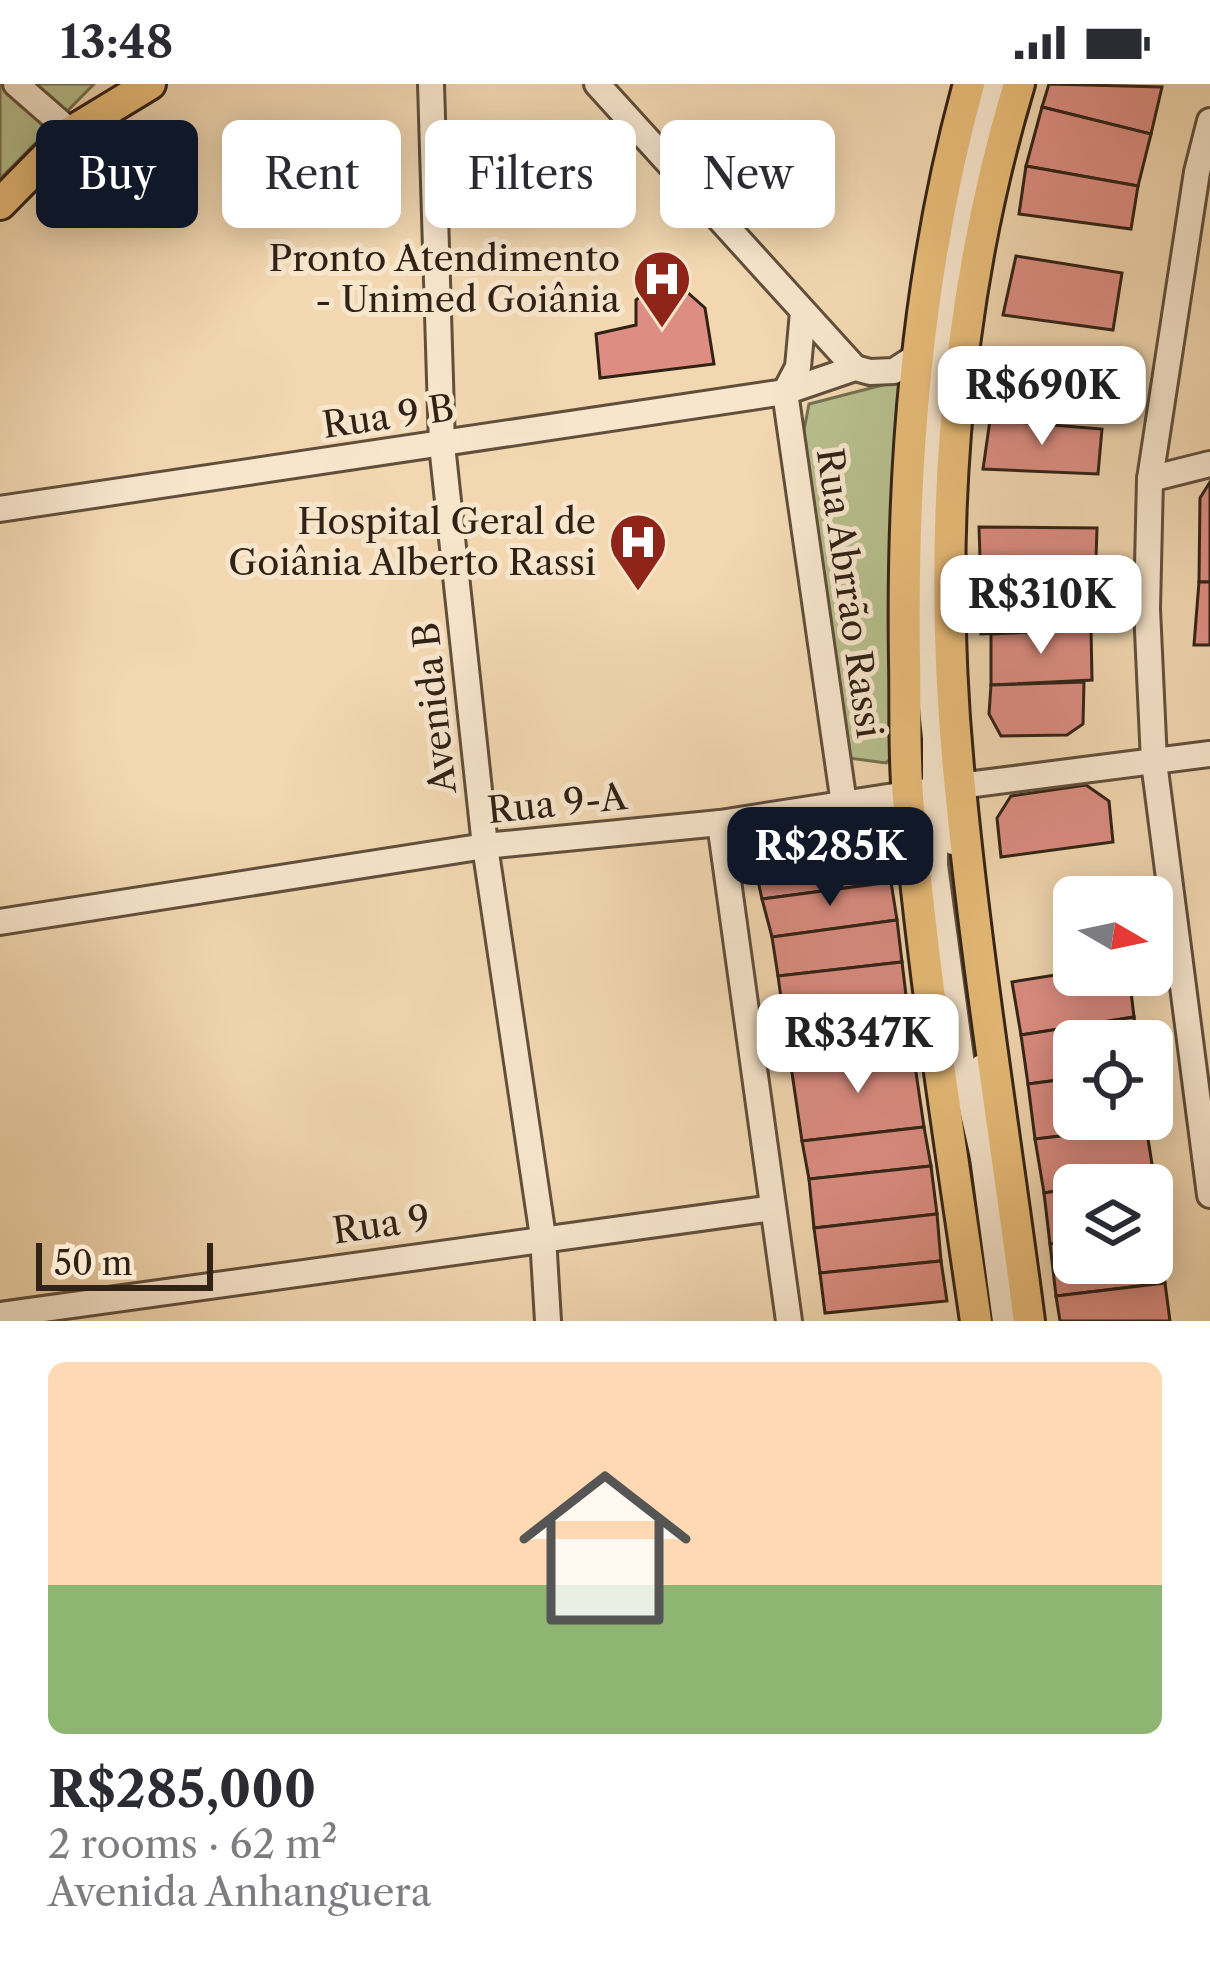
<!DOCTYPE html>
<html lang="en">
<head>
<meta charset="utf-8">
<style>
  :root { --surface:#fff; --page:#f2f2f3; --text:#2b2b33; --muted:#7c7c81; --accent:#111827 }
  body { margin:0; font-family:"Libre Caslon Text",serif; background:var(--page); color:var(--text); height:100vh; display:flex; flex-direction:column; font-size:45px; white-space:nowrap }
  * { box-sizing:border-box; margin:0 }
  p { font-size:39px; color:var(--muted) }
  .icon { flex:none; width:66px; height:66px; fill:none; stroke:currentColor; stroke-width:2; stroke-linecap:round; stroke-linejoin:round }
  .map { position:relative; height:1237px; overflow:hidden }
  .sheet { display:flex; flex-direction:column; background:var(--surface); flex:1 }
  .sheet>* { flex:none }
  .guide { position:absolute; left:36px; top:36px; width:1140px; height:108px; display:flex; gap:24px }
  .needle { width:78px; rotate:99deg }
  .fabs { position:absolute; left:1053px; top:792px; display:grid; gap:24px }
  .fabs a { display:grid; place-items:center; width:120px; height:120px; border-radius:18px; background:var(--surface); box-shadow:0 6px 30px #0003; font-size:60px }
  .scale { position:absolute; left:36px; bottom:30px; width:177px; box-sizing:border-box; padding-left:12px; border:6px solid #312216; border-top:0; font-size:33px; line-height:42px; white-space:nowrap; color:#312216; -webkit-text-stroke:9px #f7e5cc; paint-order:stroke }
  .price { position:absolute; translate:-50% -102px; padding:0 27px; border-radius:24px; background:#fff; color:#222; font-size:39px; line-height:78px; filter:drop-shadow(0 3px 6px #0008) }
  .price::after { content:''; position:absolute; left:50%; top:72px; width:36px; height:27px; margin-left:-18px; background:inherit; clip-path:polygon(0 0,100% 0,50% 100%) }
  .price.active { background:var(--accent); color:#fff }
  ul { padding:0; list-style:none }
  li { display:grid; align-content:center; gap:24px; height:636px; padding:0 48px }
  li span { display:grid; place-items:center; height:372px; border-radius:18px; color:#555 }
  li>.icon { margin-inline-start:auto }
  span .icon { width:216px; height:216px; fill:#fffc; stroke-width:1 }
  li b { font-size:51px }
  .tag { padding:0 42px; border-radius:18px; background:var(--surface); box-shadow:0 6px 30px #0003; font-size:42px; line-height:108px }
  .tag.active { background:var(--accent); color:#fff }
  .status { display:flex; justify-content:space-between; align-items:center; height:84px; padding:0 60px; background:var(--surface); direction:ltr }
  .status svg { height:33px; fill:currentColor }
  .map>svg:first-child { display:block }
</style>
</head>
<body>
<div class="status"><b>13:48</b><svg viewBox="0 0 49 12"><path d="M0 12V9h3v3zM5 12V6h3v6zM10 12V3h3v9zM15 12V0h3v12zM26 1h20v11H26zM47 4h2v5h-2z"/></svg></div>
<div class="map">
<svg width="1210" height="1237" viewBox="0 0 1210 1237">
  <rect width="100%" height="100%" fill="#f2d7b0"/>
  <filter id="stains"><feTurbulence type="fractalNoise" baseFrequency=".00167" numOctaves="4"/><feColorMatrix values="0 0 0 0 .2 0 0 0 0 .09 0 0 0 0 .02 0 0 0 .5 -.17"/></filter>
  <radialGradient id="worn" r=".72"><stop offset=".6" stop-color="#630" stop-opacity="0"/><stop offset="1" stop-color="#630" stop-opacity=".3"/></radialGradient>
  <g fill="#b7bf8d" stroke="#747052" stroke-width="3">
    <path d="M0,0H94L0,95Z"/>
    <path d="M906,295L901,663L886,679L841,673L800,367L809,320Z"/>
  </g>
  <g fill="#dd8d82" stroke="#312216" stroke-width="3">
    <path d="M1049,0L1162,3L1151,50L1042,23Z"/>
    <path d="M1042,23L1151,50L1138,102L1026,82Z"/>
    <path d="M1026,82L1138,102L1131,145L1019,130Z"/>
    <path d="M1016,172L1122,189L1113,246L1003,231Z"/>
    <path d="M668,191L705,224L714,280L600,294L596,250L636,241V216Z"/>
    <path d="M990,336L1102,345L1098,390L983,385Z"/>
    <path d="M1210,398V498H1199L1200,414Z"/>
    <path d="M979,443L1097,444L1095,505L981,504Z"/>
    <path d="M1199,498H1210V561H1194Z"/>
    <path d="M981,504H1089L1091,545L981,550Z"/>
    <path d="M1091,545L1092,596L991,601V550Z"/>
    <path d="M1084,598L1083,640L1067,651L1001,652L989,630L991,601Z"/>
    <path d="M1086,701L1109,717L1113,758L1001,773L997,734L1011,712Z"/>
    <path d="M863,750L881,767L891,798L762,815L755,783L772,760Z"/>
    <path d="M952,778L973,927L960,929L939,780Z"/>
    <path d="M891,798L897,836L772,853L762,815Z"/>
    <path d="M897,836L902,878L778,892L772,853Z"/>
    <path d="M902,878L908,928L785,943L778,892Z"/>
    <path d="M1074,888V891H1129L1134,933L1021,951L1012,898Z"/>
    <path d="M908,928L913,968L791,982L785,943Z"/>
    <path d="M1134,933L1137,957H1074V994L1028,1000L1021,951Z"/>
    <path d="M913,968L924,1043L802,1057L791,982Z"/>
    <path d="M1074,994V1035H1146V1042L1035,1055L1028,1000Z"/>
    <path d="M1146,1042L1154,1093L1074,1101V1104L1044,1109L1035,1055Z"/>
    <path d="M924,1043L931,1082L809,1095L802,1057Z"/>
    <path d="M931,1082L937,1130L814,1144L809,1095Z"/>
    <path d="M1154,1093L1159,1146L1152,1147V1101H1098Z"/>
    <path d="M1074,1104V1157L1050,1160L1044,1109Z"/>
    <path d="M937,1130L941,1177L820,1189L814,1144Z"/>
    <path d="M1159,1146L1165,1199L1056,1212L1050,1160L1074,1157V1179H1152V1147Z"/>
    <path d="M941,1177L947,1217L825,1229L820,1189Z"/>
    <path d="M1165,1199L1170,1237H1060L1056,1212Z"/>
  </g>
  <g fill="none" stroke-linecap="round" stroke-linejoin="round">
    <defs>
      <g id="minor">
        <path d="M16,0L71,48"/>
        <path d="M431,0L442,361L485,762L543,1153L548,1237"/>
        <path d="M597,0L855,284"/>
        <path d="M1210,37L1197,88L1150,395L1147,525L1154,678L1210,1111"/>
        <path d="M785,308L844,720"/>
        <path d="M785,308L798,283L803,228"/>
        <path d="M1150,395L1210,380"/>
        <path d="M0,425L785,308L855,284L870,288L894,287L917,272"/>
        <path d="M935,654C927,587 929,520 931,453C936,299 955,150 993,0"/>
        <path d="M720,739L789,1237"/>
        <path d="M953,758L935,654V781L962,981L983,1073L1005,1237"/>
        <path d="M0,838L485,762L720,739L959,702L1210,670"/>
        <path d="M982,983L983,1073"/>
        <path d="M0,1231L773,1124"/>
      </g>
      <g id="major">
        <path d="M969,0C917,189 902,382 905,577C906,622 904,668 908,713C923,889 951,1063 976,1237"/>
        <path d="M1019,0C951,225 936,471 960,704C977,882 1006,1060 1029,1237"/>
        <path d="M0,120L71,48L150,0"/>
      </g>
    </defs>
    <use href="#minor" stroke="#614f3c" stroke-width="30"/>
    <use href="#major" stroke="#312216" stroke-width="36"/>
    <use href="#minor" stroke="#f7e5cc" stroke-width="24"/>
    <use href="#major" stroke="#e9bc78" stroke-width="30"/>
  </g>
  <defs>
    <symbol id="hospital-pin" viewBox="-11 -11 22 30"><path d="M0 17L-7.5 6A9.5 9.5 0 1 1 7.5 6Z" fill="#8f2418" stroke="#f7e5cc"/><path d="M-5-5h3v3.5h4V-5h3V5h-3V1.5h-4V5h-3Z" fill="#fff"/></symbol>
  </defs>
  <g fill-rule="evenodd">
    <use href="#hospital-pin" x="629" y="162" width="66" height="90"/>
    <use href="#hospital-pin" x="605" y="425" width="66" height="90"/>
  </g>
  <g text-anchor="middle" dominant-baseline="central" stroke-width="10" stroke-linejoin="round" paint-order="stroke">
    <g font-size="36" fill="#312216" stroke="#f7e5cc" text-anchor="end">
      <text x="620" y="174">Pronto Atendimento<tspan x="620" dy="41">- Unimed Goiânia</tspan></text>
      <text x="596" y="437">Hospital Geral de<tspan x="596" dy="41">Goiânia Alberto Rassi</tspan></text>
    </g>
    <g font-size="36" fill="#312216" stroke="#f7e5cc">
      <text transform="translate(388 332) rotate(-8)">Rua 9 B</text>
      <text transform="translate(850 509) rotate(82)">Rua Abrrão Rassi</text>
      <text transform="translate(434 624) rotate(-96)">Avenida B</text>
      <text transform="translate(557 719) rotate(-6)">Rua 9-A</text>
      <text transform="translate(381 1140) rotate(-8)">Rua 9</text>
    </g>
  </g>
  <rect width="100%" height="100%" filter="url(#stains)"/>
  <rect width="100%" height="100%" fill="url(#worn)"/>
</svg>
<div class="fabs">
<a><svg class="needle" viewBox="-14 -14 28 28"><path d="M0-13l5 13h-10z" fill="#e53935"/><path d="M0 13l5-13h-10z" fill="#7c7c81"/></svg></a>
<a><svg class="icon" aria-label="locate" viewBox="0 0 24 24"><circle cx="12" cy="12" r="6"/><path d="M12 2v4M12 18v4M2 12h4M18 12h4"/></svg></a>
<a><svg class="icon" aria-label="layers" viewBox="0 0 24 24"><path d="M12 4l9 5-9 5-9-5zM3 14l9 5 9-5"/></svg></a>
</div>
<div class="scale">50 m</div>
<b class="price" style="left:1042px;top:364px">R$690K</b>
<b class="price" style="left:1041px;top:573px">R$310K</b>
<b class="price active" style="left:830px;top:825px">R$285K</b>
<b class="price" style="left:858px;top:1012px">R$347K</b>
<div class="guide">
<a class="tag active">Buy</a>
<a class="tag">Rent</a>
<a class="tag">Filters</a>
<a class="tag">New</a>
</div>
</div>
<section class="sheet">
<ul>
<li><span style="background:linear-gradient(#ffd9b3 60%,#8fb573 0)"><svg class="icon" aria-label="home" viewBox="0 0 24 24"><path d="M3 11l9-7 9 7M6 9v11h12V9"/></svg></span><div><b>R$285,000</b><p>2 rooms · 62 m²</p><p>Avenida Anhanguera</p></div></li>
</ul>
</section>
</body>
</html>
